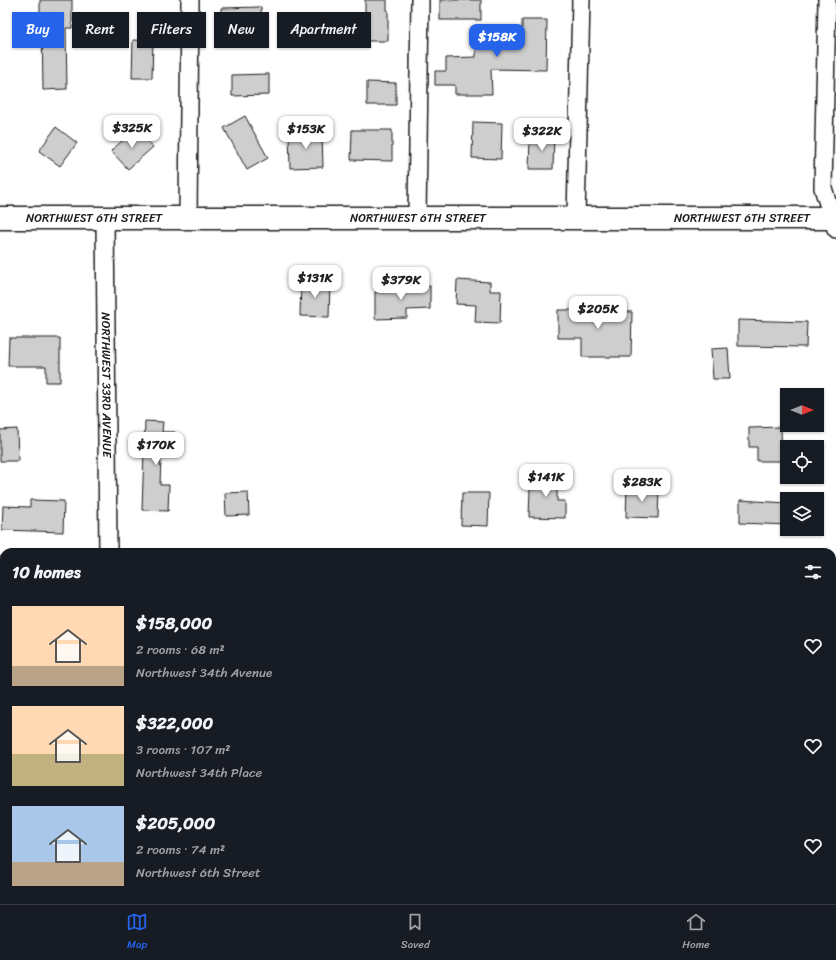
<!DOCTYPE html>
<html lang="en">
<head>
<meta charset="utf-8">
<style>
  :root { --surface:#171b24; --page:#20242c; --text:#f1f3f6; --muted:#9ea1a6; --line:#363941; --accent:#2563eb }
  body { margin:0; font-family:Sriracha,sans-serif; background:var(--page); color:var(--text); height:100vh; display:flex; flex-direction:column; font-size:15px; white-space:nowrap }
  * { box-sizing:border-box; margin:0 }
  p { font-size:13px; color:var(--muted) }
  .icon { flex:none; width:22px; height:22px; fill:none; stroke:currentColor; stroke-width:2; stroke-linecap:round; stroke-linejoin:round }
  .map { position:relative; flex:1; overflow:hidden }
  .sheet { position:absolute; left:0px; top:548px; width:836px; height:356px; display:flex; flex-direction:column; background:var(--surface); border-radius:12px 12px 0 0; box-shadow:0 1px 3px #0004 }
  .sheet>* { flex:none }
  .hud { position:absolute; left:12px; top:12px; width:400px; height:36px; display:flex; gap:8px }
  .needle { width:26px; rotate:90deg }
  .fabs { position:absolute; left:780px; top:388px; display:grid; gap:8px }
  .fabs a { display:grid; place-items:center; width:44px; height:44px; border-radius:0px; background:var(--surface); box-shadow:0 1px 3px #0004; font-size:20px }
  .price { position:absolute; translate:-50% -34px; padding:0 9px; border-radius:8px; background:#fff; color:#222; font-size:13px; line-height:26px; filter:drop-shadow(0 1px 2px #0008) }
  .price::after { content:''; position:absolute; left:50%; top:24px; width:12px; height:9px; margin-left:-6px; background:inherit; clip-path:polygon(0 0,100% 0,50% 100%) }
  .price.selected { background:var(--accent); color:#fff }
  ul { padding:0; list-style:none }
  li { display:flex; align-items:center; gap:12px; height:100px; padding:0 12px }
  li span { display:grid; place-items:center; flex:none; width:112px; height:80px; border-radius:0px; color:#555 }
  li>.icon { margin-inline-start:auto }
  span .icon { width:48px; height:48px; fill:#fffc; stroke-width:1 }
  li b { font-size:17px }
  h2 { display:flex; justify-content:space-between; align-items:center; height:48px; padding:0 12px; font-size:17px }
  .pill { padding:0 14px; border-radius:0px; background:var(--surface); box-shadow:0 1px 3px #0004; font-size:14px; line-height:36px }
  .pill.selected { background:var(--accent); color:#fff }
  .dock { display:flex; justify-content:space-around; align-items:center; height:56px; border-top:1px solid var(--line); background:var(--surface); font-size:11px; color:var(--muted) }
  .dock a { display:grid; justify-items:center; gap:2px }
  .dock .selected { color:var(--accent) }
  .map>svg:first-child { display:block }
</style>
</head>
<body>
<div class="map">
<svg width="836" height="904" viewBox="0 0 836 904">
  <rect width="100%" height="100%" fill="#fff"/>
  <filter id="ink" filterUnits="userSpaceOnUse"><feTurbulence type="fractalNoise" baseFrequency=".025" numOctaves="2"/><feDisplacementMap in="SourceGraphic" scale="8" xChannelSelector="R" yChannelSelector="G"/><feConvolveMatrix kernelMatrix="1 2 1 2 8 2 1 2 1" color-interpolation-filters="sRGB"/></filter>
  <g filter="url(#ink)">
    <g fill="#cecece" stroke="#1c1c1c">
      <path d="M40,0H72V28H66L67,89L43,90L42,27H40Z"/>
      <path d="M365,0H387V10H388V41H365Z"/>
      <rect x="440" y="0" width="41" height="20"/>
      <path d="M261,7L262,31L221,32V8Z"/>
      <path d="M522,20H547L546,70L491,69L492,94H455V85H435V71H446V58L476,57L477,28L495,29V32L522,33Z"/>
      <path d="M133,40L153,41L152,78H132Z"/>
      <path d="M269,74V95L232,96V75Z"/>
      <path d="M367,82L396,83V105H367Z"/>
      <path d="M245,116L268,158L247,170L224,128Z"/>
      <path d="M473,122L502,123L501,159L472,158Z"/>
      <path d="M56,127L77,143L60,166L39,151Z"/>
      <path d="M136,128L153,147L128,169L111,151Z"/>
      <path d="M352,130H392V161L351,160Z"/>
      <path d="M322,133L323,167L290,168L289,134Z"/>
      <path d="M530,136H554L553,169H529Z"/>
      <path d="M457,280L490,282V291H501L500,323L475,322L476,305L456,304Z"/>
      <path d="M301,281L330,282L329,317L300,316Z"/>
      <path d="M430,286V309L407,310V318L375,319V292H386V287Z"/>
      <path d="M579,302H605V311L632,312L631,357H582V338H558V310H579Z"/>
      <path d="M738,320L807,322L806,347L738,346Z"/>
      <path d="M9,338H60V382H46V366H8Z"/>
      <path d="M728,348L730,379H713L711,349Z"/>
      <path d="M145,421L163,422L162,432H175L174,456H161L160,485H169L168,511L142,510Z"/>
      <path d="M781,427L782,461H757V447H749V428Z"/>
      <path d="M17,429L18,461H0V430Z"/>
      <path d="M538,472H557V501H565V518L529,517L530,489H537Z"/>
      <path d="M627,488L659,489L658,518L626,517Z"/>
      <path d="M248,492L249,515L226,516L225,493Z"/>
      <path d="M462,493H489L488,526L461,525Z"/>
      <path d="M30,500L64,501L63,532L2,530L3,506L30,507Z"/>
      <path d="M740,500L787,503V525L740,523Z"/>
    </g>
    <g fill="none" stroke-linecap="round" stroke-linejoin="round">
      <defs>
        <g id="minor">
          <path d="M827,0L823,188L836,229"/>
          <path d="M576,217L581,0"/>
          <path id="s1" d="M105,218L108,552"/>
          <path d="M188,218L190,0"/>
          <path d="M417,218L420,0"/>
          <path d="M0,566H4"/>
          <path d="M832,568H836"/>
          <path d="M0,795H4"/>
          <path d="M832,835L836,834"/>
          <path d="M102,904V900"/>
          <path d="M832,904L836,872"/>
        </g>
        <g id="major">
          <path id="s2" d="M0,218H836"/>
        </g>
      </defs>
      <use href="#minor" stroke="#1c1c1c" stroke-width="20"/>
      <use href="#major" stroke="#1c1c1c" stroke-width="25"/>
      <use href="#minor" stroke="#fff" stroke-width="17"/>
      <use href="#major" stroke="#fff" stroke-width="22"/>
    </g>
  </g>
  <g text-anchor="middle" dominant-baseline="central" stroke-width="3" stroke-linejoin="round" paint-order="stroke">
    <g font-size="12" fill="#1c1c1c" stroke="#fff">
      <text stroke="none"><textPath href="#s2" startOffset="94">NORTHWEST 6TH STREET</textPath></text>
      <text stroke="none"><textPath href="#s2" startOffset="418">NORTHWEST 6TH STREET</textPath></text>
      <text stroke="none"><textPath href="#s2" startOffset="742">NORTHWEST 6TH STREET</textPath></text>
      <text stroke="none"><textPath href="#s1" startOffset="167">NORTHWEST 33RD AVENUE</textPath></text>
    </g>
  </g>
</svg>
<div class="fabs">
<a><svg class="needle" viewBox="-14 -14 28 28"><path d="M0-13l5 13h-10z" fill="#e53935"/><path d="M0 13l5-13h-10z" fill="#9ea1a6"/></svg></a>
<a><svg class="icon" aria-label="locate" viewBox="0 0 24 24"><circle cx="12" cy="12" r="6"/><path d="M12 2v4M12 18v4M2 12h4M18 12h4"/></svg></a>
<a><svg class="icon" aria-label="layers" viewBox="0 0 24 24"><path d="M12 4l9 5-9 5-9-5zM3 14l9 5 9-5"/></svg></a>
</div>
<b class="price selected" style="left:497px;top:58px">$158K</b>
<b class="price" style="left:132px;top:149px">$325K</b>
<b class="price" style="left:306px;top:150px">$153K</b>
<b class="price" style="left:542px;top:152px">$322K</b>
<b class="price" style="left:315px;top:299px">$131K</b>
<b class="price" style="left:401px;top:301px">$379K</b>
<b class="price" style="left:598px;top:330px">$205K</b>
<b class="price" style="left:156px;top:466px">$170K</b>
<b class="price" style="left:546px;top:498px">$141K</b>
<b class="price" style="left:642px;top:503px">$283K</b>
<div class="hud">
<a class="pill selected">Buy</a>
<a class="pill">Rent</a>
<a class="pill">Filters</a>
<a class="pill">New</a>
<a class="pill">Apartment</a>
</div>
<section class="sheet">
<h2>10 homes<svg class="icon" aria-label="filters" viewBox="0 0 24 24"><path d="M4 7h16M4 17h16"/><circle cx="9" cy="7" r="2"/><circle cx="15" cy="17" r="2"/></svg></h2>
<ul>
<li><span style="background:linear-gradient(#ffd9b3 75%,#b9a48a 0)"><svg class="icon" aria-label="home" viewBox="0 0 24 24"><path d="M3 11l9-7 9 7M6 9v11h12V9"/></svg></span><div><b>$158,000</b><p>2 rooms · 68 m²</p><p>Northwest 34th Avenue</p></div><svg class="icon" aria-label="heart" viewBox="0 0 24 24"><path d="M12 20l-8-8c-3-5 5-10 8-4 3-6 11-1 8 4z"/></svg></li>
<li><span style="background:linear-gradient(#ffd9b3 60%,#c2b280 0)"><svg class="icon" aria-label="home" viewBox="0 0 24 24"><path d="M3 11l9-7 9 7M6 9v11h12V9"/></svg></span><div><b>$322,000</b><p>3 rooms · 107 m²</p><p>Northwest 34th Place</p></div><svg class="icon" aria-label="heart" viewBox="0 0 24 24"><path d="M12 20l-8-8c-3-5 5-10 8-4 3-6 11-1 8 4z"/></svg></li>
<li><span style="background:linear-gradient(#a9c7e8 70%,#b9a48a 0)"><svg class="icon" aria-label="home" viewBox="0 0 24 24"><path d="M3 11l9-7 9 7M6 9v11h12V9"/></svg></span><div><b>$205,000</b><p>2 rooms · 74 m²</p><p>Northwest 6th Street</p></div><svg class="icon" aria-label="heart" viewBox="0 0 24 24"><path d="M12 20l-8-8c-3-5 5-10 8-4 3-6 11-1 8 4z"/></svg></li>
</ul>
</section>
</div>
<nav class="dock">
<a class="selected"><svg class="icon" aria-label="map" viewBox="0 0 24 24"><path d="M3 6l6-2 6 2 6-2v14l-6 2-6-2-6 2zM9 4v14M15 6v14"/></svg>Map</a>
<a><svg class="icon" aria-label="saved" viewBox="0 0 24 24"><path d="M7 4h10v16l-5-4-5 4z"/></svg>Saved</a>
<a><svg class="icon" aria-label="home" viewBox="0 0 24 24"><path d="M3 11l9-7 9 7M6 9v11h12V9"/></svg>Home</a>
</nav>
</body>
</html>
